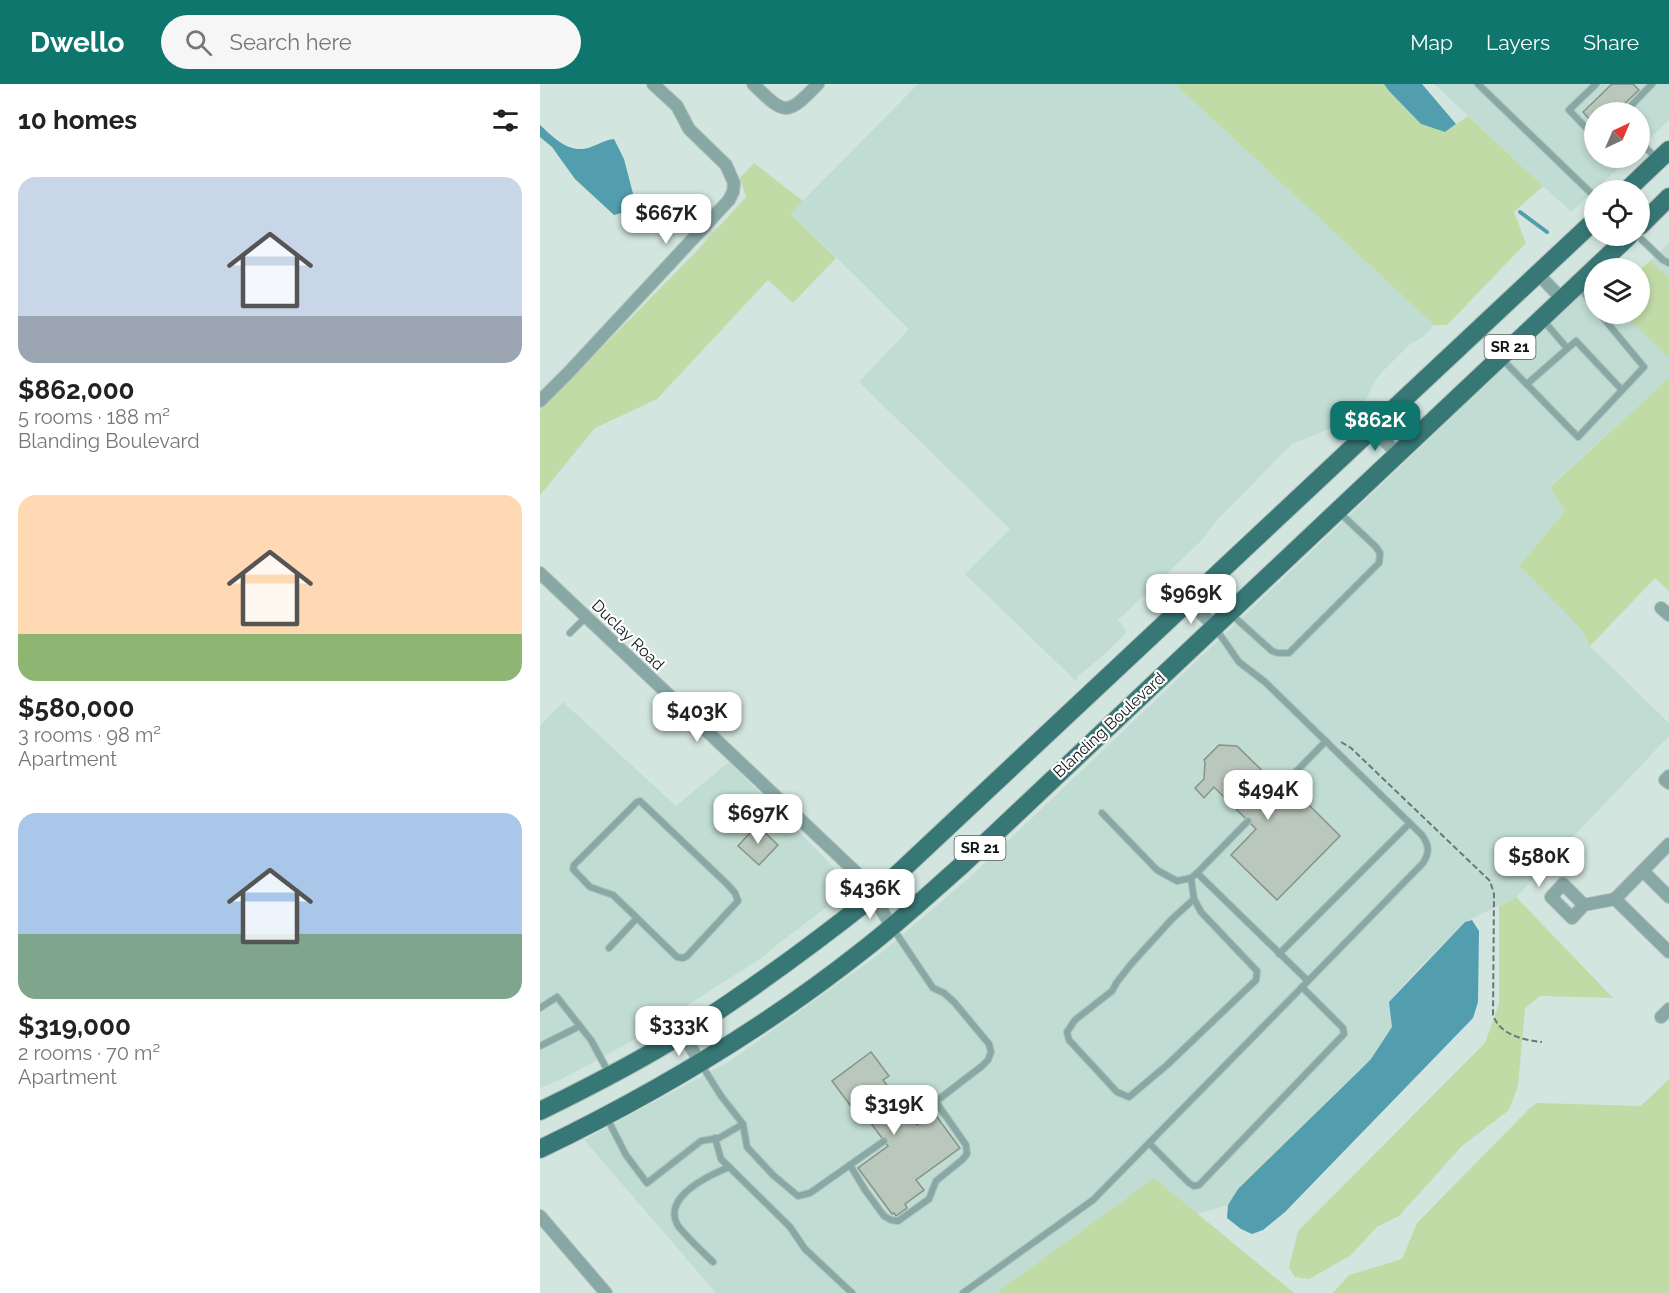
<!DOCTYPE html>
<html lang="en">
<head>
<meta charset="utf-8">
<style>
  :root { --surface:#fff; --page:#f6f6f6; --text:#222; --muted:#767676; --accent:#0f766e }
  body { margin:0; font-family:Raleway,sans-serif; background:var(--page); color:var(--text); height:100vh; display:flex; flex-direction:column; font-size:22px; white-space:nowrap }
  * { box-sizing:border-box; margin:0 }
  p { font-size:20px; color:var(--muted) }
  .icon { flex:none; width:33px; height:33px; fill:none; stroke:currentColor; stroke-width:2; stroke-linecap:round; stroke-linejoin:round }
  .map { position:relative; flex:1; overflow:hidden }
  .drawer { display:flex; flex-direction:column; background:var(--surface); width:540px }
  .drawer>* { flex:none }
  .needle { width:39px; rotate:44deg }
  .buttons { position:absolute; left:1044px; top:18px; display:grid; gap:12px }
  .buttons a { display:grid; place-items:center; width:66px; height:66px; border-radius:50%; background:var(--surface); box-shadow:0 3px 9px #0003; font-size:30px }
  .price { position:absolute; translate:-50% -51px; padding:0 14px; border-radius:12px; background:#fff; color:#222; font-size:20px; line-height:39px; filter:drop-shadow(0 2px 3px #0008) }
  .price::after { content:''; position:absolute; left:50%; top:36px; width:18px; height:14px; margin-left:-9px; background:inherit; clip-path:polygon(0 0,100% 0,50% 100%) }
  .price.selected { background:var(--accent); color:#fff }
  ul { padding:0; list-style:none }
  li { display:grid; align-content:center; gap:12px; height:318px; padding:0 18px }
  li span { display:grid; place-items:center; height:186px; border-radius:18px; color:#555 }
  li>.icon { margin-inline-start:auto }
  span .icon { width:108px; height:108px; fill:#fffc; stroke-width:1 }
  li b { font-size:26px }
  h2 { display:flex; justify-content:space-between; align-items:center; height:72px; padding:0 18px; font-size:26px }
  header { display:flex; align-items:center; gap:36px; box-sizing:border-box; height:84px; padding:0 30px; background:var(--accent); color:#fff }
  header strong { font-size:28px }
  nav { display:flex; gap:33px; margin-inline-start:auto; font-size:21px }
  .search { width:420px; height:54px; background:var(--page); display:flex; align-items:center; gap:15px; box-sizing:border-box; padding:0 21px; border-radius:33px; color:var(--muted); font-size:22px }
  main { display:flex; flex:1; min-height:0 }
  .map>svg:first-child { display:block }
</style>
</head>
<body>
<header>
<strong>Dwello</strong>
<div class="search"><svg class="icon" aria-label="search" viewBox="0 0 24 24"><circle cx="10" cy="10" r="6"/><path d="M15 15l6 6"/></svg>Search here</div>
<nav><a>Map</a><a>Layers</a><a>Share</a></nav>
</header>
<main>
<section class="drawer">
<h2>10 homes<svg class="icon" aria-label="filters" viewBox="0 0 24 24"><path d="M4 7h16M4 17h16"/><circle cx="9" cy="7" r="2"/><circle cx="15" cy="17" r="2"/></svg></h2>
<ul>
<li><span style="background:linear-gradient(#c9d6e8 75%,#9aa5b1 0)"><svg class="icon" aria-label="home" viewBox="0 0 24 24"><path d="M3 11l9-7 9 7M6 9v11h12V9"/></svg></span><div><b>$862,000</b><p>5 rooms · 188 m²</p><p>Blanding Boulevard</p></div></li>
<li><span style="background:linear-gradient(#ffd9b3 75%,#8fb573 0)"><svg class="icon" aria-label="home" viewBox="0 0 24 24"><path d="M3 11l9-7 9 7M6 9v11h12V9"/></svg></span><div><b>$580,000</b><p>3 rooms · 98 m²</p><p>Apartment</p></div></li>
<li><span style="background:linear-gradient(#a9c7e8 65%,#7fa58c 0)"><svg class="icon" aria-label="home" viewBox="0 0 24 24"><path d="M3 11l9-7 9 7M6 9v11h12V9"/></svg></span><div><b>$319,000</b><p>2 rooms · 70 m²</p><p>Apartment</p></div></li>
</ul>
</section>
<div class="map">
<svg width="1129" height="1209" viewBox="0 0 1129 1209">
  <rect width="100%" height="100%" fill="#d3e5df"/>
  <g fill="#c1dcd2">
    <path d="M378,0H635L894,241L883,253L870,260L843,287L835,297L826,315L799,341L752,360L677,436L660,458L578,536L586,546L585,550L559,575L538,592L536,597L425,490L470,445L319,298L369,245L251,129Z"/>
    <path d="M894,0H1129V36L1100,64V28H1054V74H1089L1031,128Z"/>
    <path d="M1129,159V194L1110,177Z"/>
    <path d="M1050,202L1054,205V230H1084L1129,274V294L1010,402L1026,426L979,482L1043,547L1050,562L1129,639V652L976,813L925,838L878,885L849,918L852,943L831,975L698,1105L688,1121L657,1130L614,1094L456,1209H176L44,1056L190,977L341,869L429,794Z"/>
    <path d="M23,618L136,722L189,678L281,770L302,793L304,803L291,814L288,822L229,867L226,871L90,958L20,996L0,1004V642Z"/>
  </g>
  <g fill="#c1dba6">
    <path d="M635,0H844L849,7L881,40L905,48L928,32L1003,102L974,128L986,159L907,241H894Z"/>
    <path d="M214,79L263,117L251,130L296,174L253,219L228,196L117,315L55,344L0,411V326L153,171L206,113L200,94Z"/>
    <path d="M1110,177L1129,194V274L1084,230H1100V186Z"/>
    <path d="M1129,294V507L1115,494L1050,562L1043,547L979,482L1025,427L1010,403Z"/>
    <path d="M976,813L1073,914L1000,912L985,924L978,1002L969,1026L922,1062L859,1132L837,1143L810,1172L769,1195L755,1193L749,1184L758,1147L945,959L959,920V822Z"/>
    <path d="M1129,995V1209H793L809,1191L862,1175L877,1139L990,1024L997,1019L1101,1022Z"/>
    <path d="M614,1094L754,1209H456Z"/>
  </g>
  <g fill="#539eae">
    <path d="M844,0H882L916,40L905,48L881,40L849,7Z"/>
    <path d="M0,41C14,54 30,71 51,63C59,60 65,56 74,55L84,75L97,125L74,131L35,95L12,63L0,53Z"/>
    <path d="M932,836L939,847L938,918L933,934L745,1128L723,1146L712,1150L701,1145L687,1134L688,1121L698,1105L818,988L831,975L852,943L849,918L925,838Z"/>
  </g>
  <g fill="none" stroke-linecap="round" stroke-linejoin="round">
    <path stroke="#539eae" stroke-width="4" d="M980,128L1007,148"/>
  </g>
  <g fill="#bac7bc" stroke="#869388" stroke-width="1.5">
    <path d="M1072,0H1093L1099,6L1076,28H1054V40L1043,28Z"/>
    <path d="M679,661L697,662L748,712L754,706L800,752L737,816L691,771L716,745L674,703L664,714L655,704L664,695L665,678L664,676Z"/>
    <path d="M217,741L238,761L219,781L198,762Z"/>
    <path d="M331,968L349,992L343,996L377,1041L394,1029L420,1064L376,1096L384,1106L365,1120L367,1124L356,1132L354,1129L352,1130L318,1084L348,1062L315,1018L310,1021L292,997Z"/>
  </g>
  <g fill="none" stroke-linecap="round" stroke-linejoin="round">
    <defs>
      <g id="lane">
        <path d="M938,0L1054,112"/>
        <path d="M1085,28L1112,0"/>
        <path d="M1054,52L1029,26L1056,0"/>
        <path d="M1100,58L1116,74"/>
        <path d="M1098,152L1123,176L1129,179"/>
        <path d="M1038,201L1054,222"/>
        <path d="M1004,237L1027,264"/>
        <path d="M963,276L1038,353L1104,283L1060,230"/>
        <path d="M987,300L1036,257L1082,306"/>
        <path d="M691,530L732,567L738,569H749L839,479L840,469L836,463L800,429"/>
        <path d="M30,549L46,533"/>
        <path d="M740,704L786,657"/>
        <path d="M562,729L617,786L637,797L651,794L657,789L708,737"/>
        <path d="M657,789L768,897L883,779C890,768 889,761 882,751L725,598L699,578L676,545"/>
        <path d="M651,794L654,815L661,828L717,887L716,896L627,981L589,1013L577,1008L529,956L527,948L535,936L572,907L577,898L592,879L632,835L654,815"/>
        <path d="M354,846L393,904L404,909L414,918L449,960L451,968L448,976L442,982L373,1035"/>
        <path d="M69,864L97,834L137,873L143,874L147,872L198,817L195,809L187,800L100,717L97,718L34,781L33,785L50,803L73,811L97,834"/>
        <path d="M739,870L869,740"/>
        <path d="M0,924L17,913L51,956L70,991"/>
        <path d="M0,962L40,942"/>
        <path d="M161,980L181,1012L203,1040L207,1063L233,1091L258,1112L270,1109L344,1057"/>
        <path d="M67,1034L86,1071L107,1099L161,1057L179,1054L203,1040"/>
        <path d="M175,1054L181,1075L250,1143L265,1165L312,1209"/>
        <path d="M609,1059L649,1099L654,1102L659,1101L804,950L803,944L762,903"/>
        <path d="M310,1081L325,1106L344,1132L351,1136L358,1137L389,1115L396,1097L422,1076L427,1070L426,1061L396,1018"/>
        <path d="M173,1178C164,1169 143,1150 137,1140C123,1112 170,1091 189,1083"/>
        <path d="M423,1209L553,1116L768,897"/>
      </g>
      <g id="street">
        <path d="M213,0C245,31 246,33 278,0"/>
        <path d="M998,190L1022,215"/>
        <path d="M0,317L29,288L189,116L193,108L194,99L186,81L149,45L137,22L113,0"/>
        <path d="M834,345L857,370"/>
        <path d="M0,489L321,793L352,843"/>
        <path d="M650,518L674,542"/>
        <path d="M1121,524L1129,531"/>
        <path d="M1129,692L1125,696L1129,699"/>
        <path d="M1129,760L1075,815L1129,868"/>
        <path d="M1103,787L1129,813"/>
        <path d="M1044,821L1032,834L1011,813L1023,800L1044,821L1075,815"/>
        <path d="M1121,933L1129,925"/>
        <path d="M143,950L161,980"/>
        <path d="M0,1132L66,1209"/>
      </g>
      <g id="primary">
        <path d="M1087,106L1129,66"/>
        <path d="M1100,142L1129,113"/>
        <path d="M0,1027C49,1003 98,978 144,949C210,907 272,861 333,813L1054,137"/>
        <path d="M0,1065C114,1010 222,946 322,867C357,840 389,810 422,781L1089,152"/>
      </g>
    </defs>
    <use href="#lane" stroke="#b0c0ba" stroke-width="8"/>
    <use href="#street" stroke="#b0c0ba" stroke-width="14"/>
    <use href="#primary" stroke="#b0c0ba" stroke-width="20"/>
    <g stroke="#6c7773" stroke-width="2" stroke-dasharray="6 3" stroke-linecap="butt">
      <path d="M801,658L811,664L950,797L954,810L953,931C960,951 983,956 1002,958"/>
      <path d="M129,936L132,934"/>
    </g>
    <use href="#lane" stroke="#88a8a6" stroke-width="6"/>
    <use href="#street" stroke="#88a8a6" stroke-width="12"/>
    <use href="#primary" stroke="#377876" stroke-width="18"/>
  </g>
  <g text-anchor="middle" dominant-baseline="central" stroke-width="4.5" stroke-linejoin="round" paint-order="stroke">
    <g fill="#fff" stroke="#575b5a" stroke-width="1.5">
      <rect x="944.5" y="251" width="51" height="24" rx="4.5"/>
      <rect x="414.5" y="752" width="51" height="24" rx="4.5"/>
    </g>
    <g font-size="15" font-weight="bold" fill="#0f1513">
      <text x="970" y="263">SR 21</text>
      <text x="440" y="764">SR 21</text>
    </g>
    <g font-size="16" fill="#0f1513" stroke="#fff">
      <text transform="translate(88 551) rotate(44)">Duclay Road</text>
      <text transform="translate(569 641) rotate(-43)">Blanding Boulevard</text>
    </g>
  </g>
</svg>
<div class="buttons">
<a><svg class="needle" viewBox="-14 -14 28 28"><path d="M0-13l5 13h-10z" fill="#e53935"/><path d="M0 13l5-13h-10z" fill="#767676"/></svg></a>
<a><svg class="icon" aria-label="locate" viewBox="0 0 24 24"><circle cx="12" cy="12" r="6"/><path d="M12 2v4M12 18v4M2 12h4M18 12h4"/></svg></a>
<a><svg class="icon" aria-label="layers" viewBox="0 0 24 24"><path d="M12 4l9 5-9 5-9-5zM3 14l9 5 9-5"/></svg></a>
</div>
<b class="price" style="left:126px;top:161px">$667K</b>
<b class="price selected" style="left:835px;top:368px">$862K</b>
<b class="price" style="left:651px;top:541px">$969K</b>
<b class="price" style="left:157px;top:659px">$403K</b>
<b class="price" style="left:728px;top:737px">$494K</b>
<b class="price" style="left:218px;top:761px">$697K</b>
<b class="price" style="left:999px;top:804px">$580K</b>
<b class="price" style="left:330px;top:836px">$436K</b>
<b class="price" style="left:139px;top:973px">$333K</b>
<b class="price" style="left:354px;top:1052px">$319K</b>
</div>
</main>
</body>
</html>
